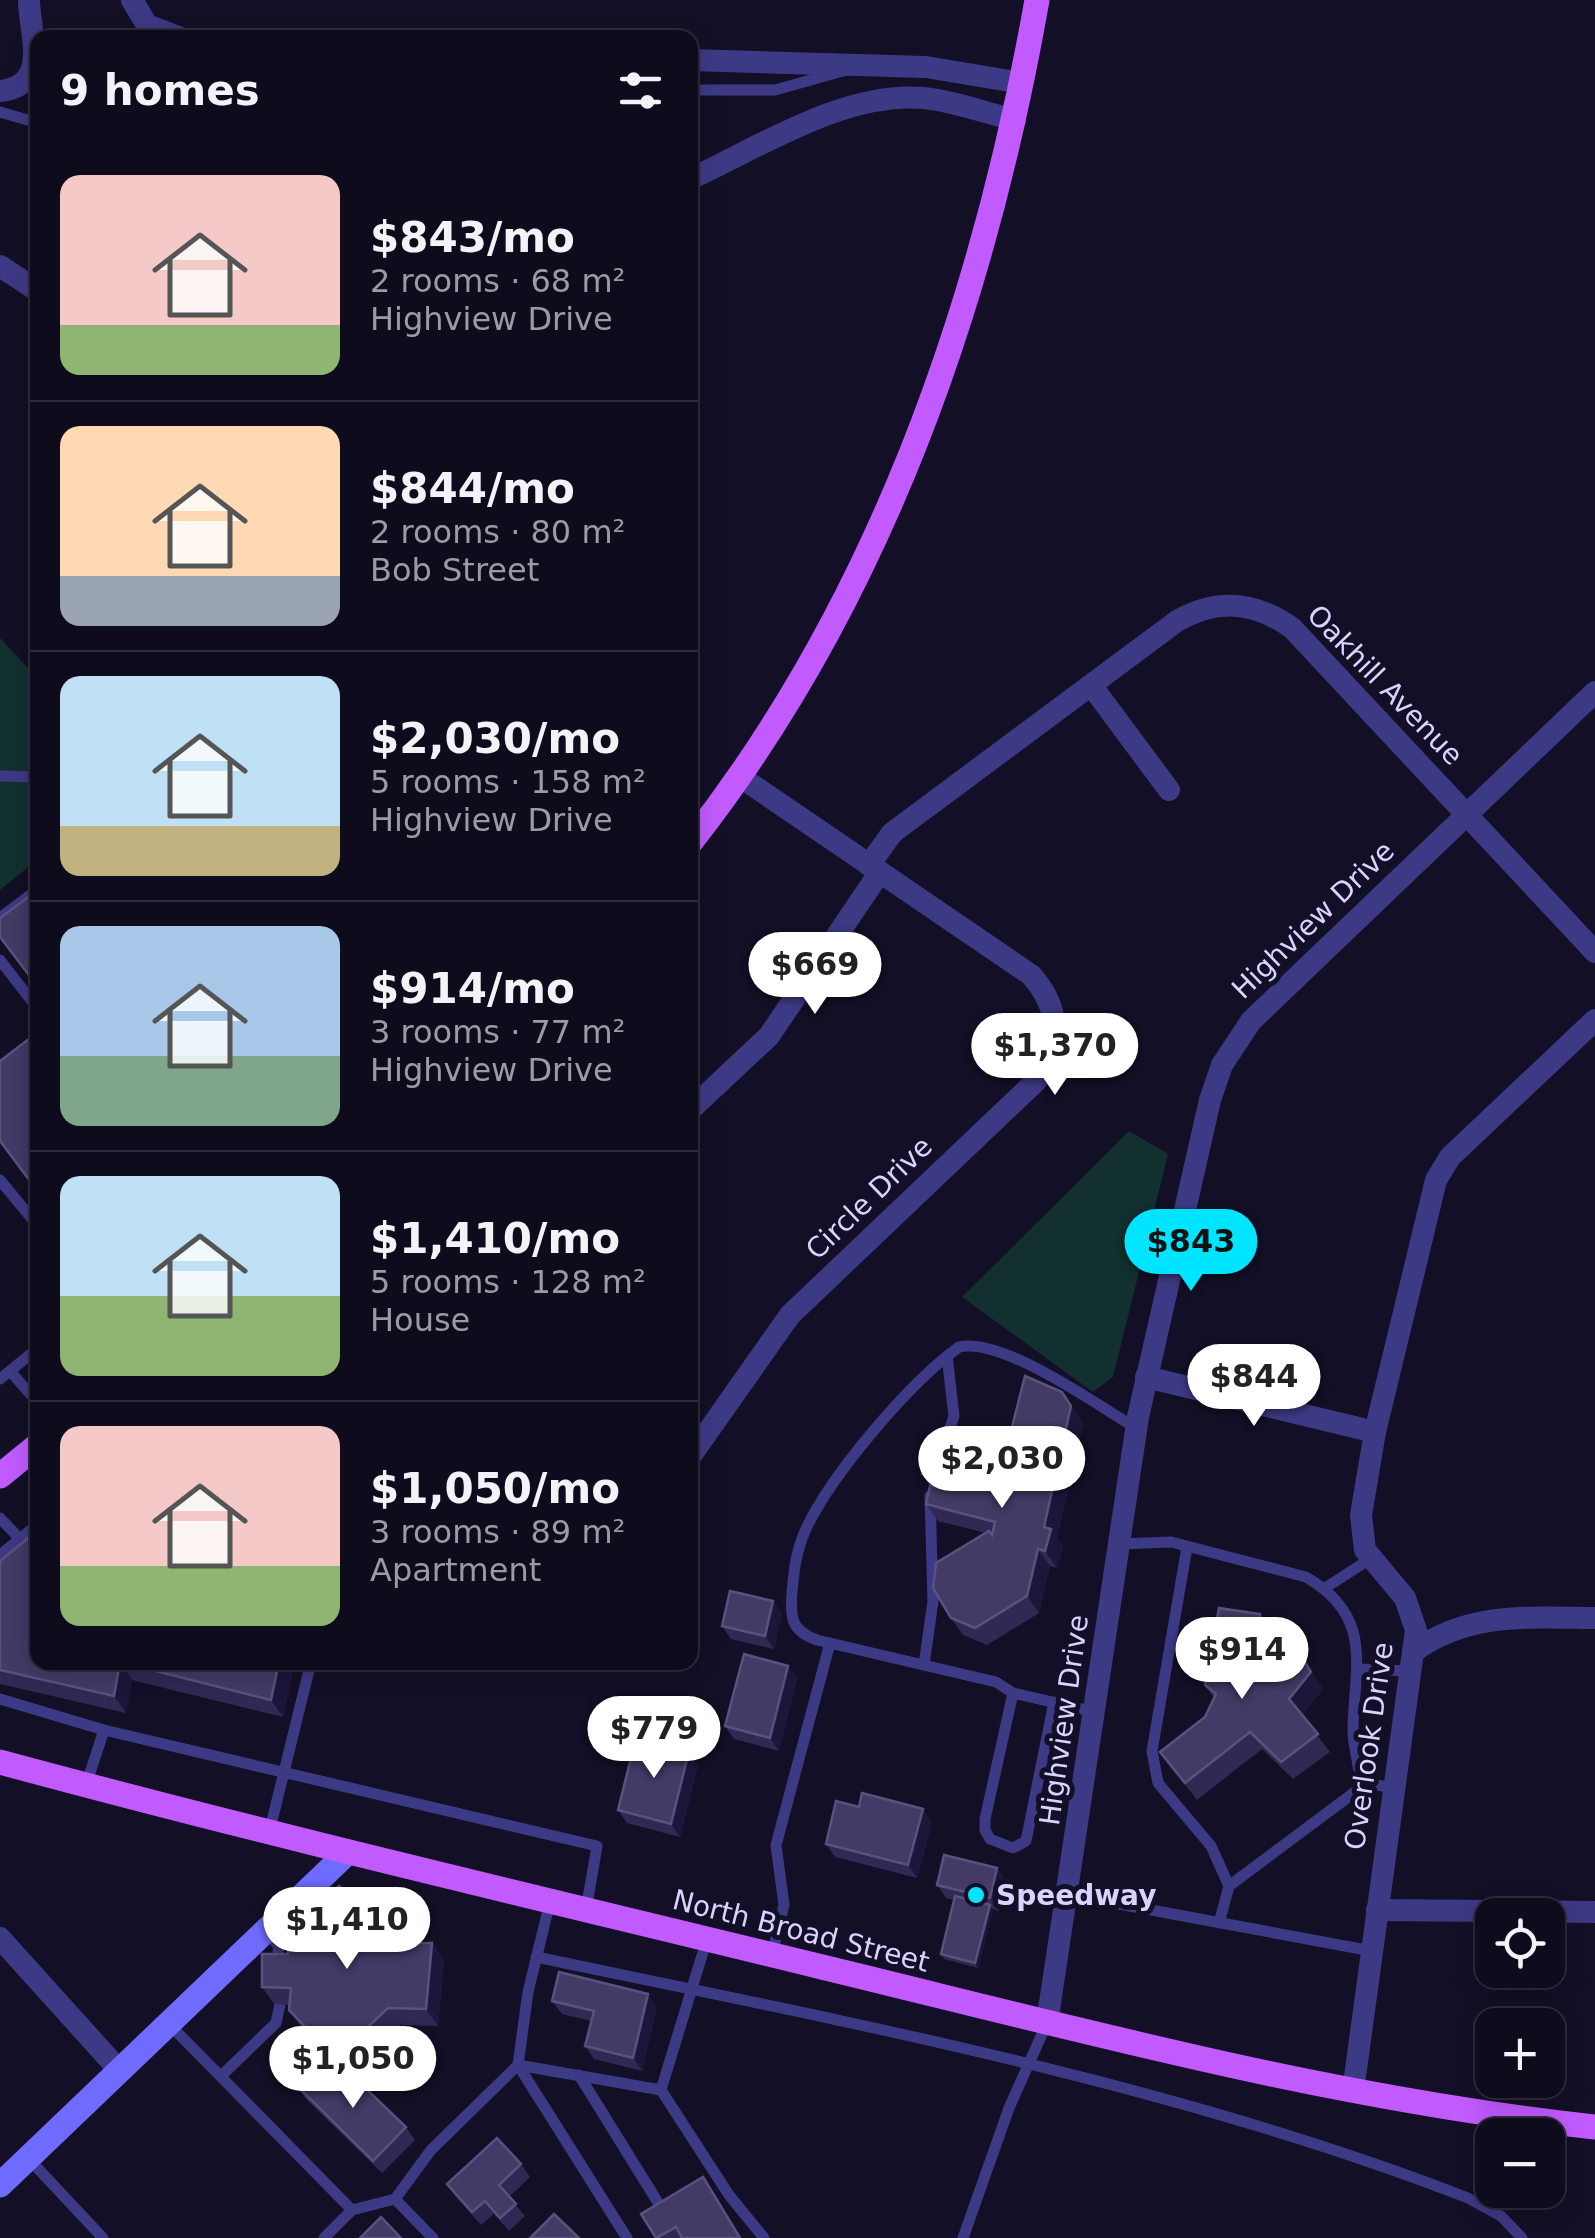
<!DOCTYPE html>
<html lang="en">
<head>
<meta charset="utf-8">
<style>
  :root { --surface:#0e0b1c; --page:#171425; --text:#f1f3f6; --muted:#9b9ba3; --line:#2e2b3b; --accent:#00e5ff }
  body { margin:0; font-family:"DejaVu Sans",sans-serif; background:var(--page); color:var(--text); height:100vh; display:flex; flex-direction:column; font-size:38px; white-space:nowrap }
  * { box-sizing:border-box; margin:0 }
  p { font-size:32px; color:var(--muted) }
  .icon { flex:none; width:55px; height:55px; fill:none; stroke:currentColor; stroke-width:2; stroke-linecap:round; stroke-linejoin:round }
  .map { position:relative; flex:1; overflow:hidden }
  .side { position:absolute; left:30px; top:30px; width:668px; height:1640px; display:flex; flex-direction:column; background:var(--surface); border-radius:20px; box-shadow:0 5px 25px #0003,0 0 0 2px var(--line) }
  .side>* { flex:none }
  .tools { position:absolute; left:1475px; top:1898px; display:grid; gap:20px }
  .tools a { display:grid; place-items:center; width:90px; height:90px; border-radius:20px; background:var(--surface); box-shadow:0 5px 25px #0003,0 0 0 2px var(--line); font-size:50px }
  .price { position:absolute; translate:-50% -85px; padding:0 22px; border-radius:35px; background:#fff; color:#222; font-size:32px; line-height:65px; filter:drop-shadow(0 2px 5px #0008) }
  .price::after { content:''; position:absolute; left:50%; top:60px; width:30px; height:22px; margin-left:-15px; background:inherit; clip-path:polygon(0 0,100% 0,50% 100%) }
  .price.active { background:var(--accent); color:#111 }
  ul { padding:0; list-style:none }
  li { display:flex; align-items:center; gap:30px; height:250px; padding:0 30px }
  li+li { border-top:2px solid var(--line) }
  li span { display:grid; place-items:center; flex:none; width:280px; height:200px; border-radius:20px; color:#555 }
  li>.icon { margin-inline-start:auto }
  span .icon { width:120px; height:120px; fill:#fffc; stroke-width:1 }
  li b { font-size:42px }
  h2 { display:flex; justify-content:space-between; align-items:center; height:120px; padding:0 30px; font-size:42px }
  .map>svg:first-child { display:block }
</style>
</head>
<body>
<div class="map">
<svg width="1595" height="2238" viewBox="0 0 1595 2238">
  <rect width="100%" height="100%" fill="#130f26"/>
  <g fill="#12302f">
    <path d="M0,638L38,679L37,860L0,890Z"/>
    <path d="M1129,1131L1168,1154L1113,1377L1093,1392L962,1297Z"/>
  </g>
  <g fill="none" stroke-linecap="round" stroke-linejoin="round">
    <g stroke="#3d3a85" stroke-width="11">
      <path d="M690,90H775L843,71"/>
      <path d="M0,112L38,123"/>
      <path d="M0,776L38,777"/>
      <path d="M0,918L38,889"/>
      <path d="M0,960L38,1009"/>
      <path d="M0,1180L38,1226"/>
      <path d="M10,1371L38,1348"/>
      <path d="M0,1379L10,1371L38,1403"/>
      <path d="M935,1473L954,1416L947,1356"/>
      <path d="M0,1518L19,1538"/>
      <path d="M1119,1544L1171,1542L1306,1577C1373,1616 1355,1664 1353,1727C1352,1748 1362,1768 1359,1789L1229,1886L1219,1923"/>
      <path d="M1187,1547L1152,1751L1158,1783L1211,1846L1229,1886"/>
      <path d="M0,1555L38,1524"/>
      <path d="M1325,1588L1370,1559"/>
      <path d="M924,1665L933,1601L930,1496"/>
      <path d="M1358,1669L1411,1671"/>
      <path d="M1013,1693L996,1682L817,1640C791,1631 790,1617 792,1592C794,1570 796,1552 805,1531C830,1476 909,1383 959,1347C1003,1337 1097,1405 1136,1428"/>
      <path d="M0,1699L104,1730L597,1846L586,1910"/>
      <path d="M1054,1702L1026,1841L1013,1848L990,1839L985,1830V1819L1013,1693L1095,1712"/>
      <path d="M1360,1782L1394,1788"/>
      <path d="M86,1785L104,1730"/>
      <path d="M269,1833L311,1662"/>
      <path d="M1070,1895L1372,1951"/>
      <path d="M550,1902L528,1992L518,2065L627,2238"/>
      <path d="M265,1931L278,1945L279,1967"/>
      <path d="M707,1939L661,2090L729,2195L764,2238"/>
      <path d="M772,1955L784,1905L776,1845L830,1643"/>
      <path d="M536,1957C844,2021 1176,2084 1468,2198L1501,2216L1522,2238"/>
      <path d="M168,2023L352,2210L324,2238"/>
      <path d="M579,2075L662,2209"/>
      <path d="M221,2076L276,2023L280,2004"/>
      <path d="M28,2158L103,2238"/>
      <path d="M395,2199L431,2150L518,2065L661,2090"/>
      <path d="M352,2210L395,2199L433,2238"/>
      <path d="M963,2238L1009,2108L1047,2023"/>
    </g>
    <g stroke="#3d3a85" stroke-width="22">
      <path d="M132,0L147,25L181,38"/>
      <path d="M690,60L926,67L1022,83"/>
      <path d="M0,91C52,85 29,33 29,0"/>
      <path d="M690,179C760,147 844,91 924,98C954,101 986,113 1015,120"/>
      <path d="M0,266L38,291"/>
      <path d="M1091,685L1169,790"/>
      <path d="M869,865L892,833L1177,621C1217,598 1254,601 1292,628L1595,952"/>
      <path d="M690,1110L769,1036L880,872"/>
      <path d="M1146,1377L1375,1432"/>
      <path d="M690,1457L790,1315L1036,1081C1063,1047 1060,1007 1031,975L739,776"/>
      <path d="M1413,1652C1469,1611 1529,1618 1595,1618"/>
      <path d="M1377,1910L1595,1912"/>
      <path d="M0,1938L119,2070"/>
      <path d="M1047,2023L1138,1417L1210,1100L1222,1065L1251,1021L1595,692"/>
      <path d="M1353,2091L1416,1630L1405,1598L1365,1550L1361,1515L1375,1432L1436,1180L1450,1157L1595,1020"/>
    </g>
    <path stroke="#6f6bff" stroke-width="25" d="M0,2185L348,1852"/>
    <g stroke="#c25bff" stroke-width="25">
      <path d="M690,843C881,600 984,301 1037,0"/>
      <path d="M0,1476L38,1445"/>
      <path d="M0,1762C273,1836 548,1900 822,1967C1078,2029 1332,2099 1595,2127"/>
    </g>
  </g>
  <g fill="#312854">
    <path d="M38,1032V1192L0,1142V1061Z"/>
    <path d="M1083,1423L1057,1538L1063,1546L1057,1568L1050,1566L1039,1613L987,1645L963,1635L951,1618L986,1533L938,1521L926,1504L930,1486L922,1474L935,1467L1000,1474Z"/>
    <path d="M0,1561L38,1662H295L283,1717L132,1680L126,1713L0,1684Z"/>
    <path d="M773,1601L782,1614L774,1649L731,1639L722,1626Z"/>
    <path d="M1272,1631L1266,1672L1285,1675L1303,1659L1323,1689L1302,1715L1330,1752L1293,1779L1262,1749L1197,1800L1160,1752L1205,1717L1214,1698L1205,1685Z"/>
    <path d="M788,1666L797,1679L779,1751L734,1739L725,1726Z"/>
    <path d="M689,1751L698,1764L680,1837L627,1823L618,1810Z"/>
    <path d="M859,1807L932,1822L917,1878L835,1857L826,1844Z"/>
    <path d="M997,1868L1006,1881L999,1911L993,1909L978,1968L944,1959L941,1954L954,1900L946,1898L937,1885Z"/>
    <path d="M396,1943H432L444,1960L438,2026L400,2025L347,2075L301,2027L289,2010V2005L274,2004L262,1987L288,1954Z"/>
    <path d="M552,2001L657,2007L642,2071L594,2059L585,2046L591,2021L562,2014Z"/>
    <path d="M297,2086L352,2091L406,2127L415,2140L382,2173L306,2099Z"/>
    <path d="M521,2164L530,2177L509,2197L525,2216L509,2231L494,2214L481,2225L456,2197L447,2184Z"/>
    <path d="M703,2177L742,2238H656Z"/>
  </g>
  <g fill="#1d163a">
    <path d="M1062,1392L1083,1423L1057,1538L1063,1546L1057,1568L1045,1551L1044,1527Z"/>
    <path d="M1038,1549L1050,1566L1039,1613L1027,1596Z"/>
    <path d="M773,1601L782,1614L774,1649L765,1636Z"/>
    <path d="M1260,1614L1272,1631L1263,1700L1251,1683Z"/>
    <path d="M1303,1659L1323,1689L1301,1716L1289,1699Z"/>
    <path d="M120,1662L132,1680L126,1713L114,1696Z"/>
    <path d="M279,1662H295L283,1717L271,1700Z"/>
    <path d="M788,1666L797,1679L779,1751L770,1738Z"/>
    <path d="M689,1751L698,1764L680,1837L671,1824Z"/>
    <path d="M923,1809L932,1822L917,1878L908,1865Z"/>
    <path d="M997,1868L1006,1881L999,1911L990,1898Z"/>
    <path d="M990,1905L993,1909L978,1968L975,1963Z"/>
    <path d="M432,1943L444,1960L438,2026L426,2009Z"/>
    <path d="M648,1994L657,2007L642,2071L633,2058Z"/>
    <path d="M703,2177L715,2194L742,2238H740Z"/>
  </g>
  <g fill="#433a66" stroke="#5a527e" stroke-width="2.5">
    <path d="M38,890V987L0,937V918Z"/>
    <path d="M38,1032V1176L30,1181L0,1141V1061Z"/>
    <path d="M1025,1376L1062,1392L1071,1406L1044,1527L1051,1529L1045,1551L1038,1549L1027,1596L975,1628L951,1618L933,1588L936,1563L989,1531L992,1535L995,1522L926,1504L932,1477L922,1474L925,1464L935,1467L938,1458L1000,1474Z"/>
    <path d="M38,1530V1662H120L114,1696L0,1670V1561Z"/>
    <path d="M730,1591L773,1601L765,1636L722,1626Z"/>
    <path d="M1219,1608L1260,1614L1251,1683L1267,1672L1285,1675L1303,1659L1311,1672L1289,1699L1318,1734L1281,1762L1250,1732L1185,1783L1160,1752L1205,1717L1216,1694L1205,1685Z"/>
    <path d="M744,1654L788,1666L770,1738L725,1726Z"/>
    <path d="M120,1662H279L271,1700Z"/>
    <path d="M636,1738L689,1751L671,1824L618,1810Z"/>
    <path d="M862,1793L923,1809L908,1865L826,1844L836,1801L859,1807Z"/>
    <path d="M944,1855L997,1868L990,1898L937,1885Z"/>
    <path d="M339,1886L396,1943H432L426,2009L388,2008L335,2058L289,2010L291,1988L262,1987V1954H288L289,1935Z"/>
    <path d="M955,1896L990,1905L975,1963L941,1954Z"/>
    <path d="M559,1972L648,1994L633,2058L585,2046L594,2011L552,2001Z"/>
    <path d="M321,2061L352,2091L360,2083L406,2127L373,2161L297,2086Z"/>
    <path d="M497,2138L521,2164L499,2185L516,2204L500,2218L485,2201L472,2212L447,2184Z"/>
    <path d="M703,2177L740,2238H682L676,2227L656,2238L641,2214Z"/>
    <path d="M554,2214L579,2238H530Z"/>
    <path d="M381,2217L401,2238H360Z"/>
  </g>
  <circle fill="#00e5ff" stroke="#130f26" stroke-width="4" cx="976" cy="1895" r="10"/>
  <g text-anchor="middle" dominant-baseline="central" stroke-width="10" stroke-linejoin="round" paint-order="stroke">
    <g font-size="28" fill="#d9d4ff" stroke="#130f26">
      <text transform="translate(1385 685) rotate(46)">Oakhill Avenue</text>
      <text transform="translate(1313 920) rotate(-44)">Highview Drive</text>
      <text transform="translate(869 1198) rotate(-44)">Circle Drive</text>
      <text transform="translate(1064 1720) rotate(-82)">Highview Drive</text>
      <text transform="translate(1369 1746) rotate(-82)">Overlook Drive</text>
      <text transform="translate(801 1931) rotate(14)">North Broad Street</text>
    </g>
    <g font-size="28" font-weight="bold" fill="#d9d4ff" stroke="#130f26" text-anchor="start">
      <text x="996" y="1895">Speedway</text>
    </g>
  </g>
</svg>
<div class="tools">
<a><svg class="icon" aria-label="locate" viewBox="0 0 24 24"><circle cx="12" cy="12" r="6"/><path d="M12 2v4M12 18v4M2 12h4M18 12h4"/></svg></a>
<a>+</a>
<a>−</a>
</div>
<b class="price" style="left:815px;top:1017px">$669</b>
<b class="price" style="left:1055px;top:1098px">$1,370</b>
<b class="price active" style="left:1191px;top:1294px">$843</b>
<b class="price" style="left:1254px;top:1429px">$844</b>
<b class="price" style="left:1002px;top:1511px">$2,030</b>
<b class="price" style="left:1242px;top:1702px">$914</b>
<b class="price" style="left:654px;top:1781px">$779</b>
<b class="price" style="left:347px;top:1972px">$1,410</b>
<b class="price" style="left:353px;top:2111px">$1,050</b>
<section class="side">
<h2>9 homes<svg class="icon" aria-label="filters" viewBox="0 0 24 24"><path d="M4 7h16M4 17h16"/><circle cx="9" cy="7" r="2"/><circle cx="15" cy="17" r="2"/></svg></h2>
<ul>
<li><span style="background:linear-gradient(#f6c9c9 75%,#8fb573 0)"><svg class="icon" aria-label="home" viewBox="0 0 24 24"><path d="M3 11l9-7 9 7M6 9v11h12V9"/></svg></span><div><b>$843/mo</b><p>2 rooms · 68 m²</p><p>Highview Drive</p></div></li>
<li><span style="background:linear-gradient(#ffd9b3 75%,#9aa5b1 0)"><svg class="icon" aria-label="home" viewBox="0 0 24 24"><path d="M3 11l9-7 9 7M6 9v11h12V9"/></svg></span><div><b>$844/mo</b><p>2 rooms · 80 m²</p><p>Bob Street</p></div></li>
<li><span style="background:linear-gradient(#bfe0f5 75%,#c2b280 0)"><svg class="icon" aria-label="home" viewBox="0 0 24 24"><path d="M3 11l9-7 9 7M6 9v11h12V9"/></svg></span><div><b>$2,030/mo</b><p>5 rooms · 158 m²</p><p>Highview Drive</p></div></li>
<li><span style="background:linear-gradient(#a9c7e8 65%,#7fa58c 0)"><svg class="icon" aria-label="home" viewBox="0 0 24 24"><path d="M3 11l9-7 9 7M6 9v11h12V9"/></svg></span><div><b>$914/mo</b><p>3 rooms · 77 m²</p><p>Highview Drive</p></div></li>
<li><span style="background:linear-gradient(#bfe0f5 60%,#8fb573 0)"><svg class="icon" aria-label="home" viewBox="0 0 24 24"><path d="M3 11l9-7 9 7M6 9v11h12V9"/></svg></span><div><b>$1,410/mo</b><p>5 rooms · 128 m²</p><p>House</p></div></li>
<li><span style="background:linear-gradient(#f6c9c9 70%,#8fb573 0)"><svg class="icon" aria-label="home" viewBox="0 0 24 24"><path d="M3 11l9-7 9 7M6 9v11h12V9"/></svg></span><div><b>$1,050/mo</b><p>3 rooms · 89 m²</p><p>Apartment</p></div></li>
</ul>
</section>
</div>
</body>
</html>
